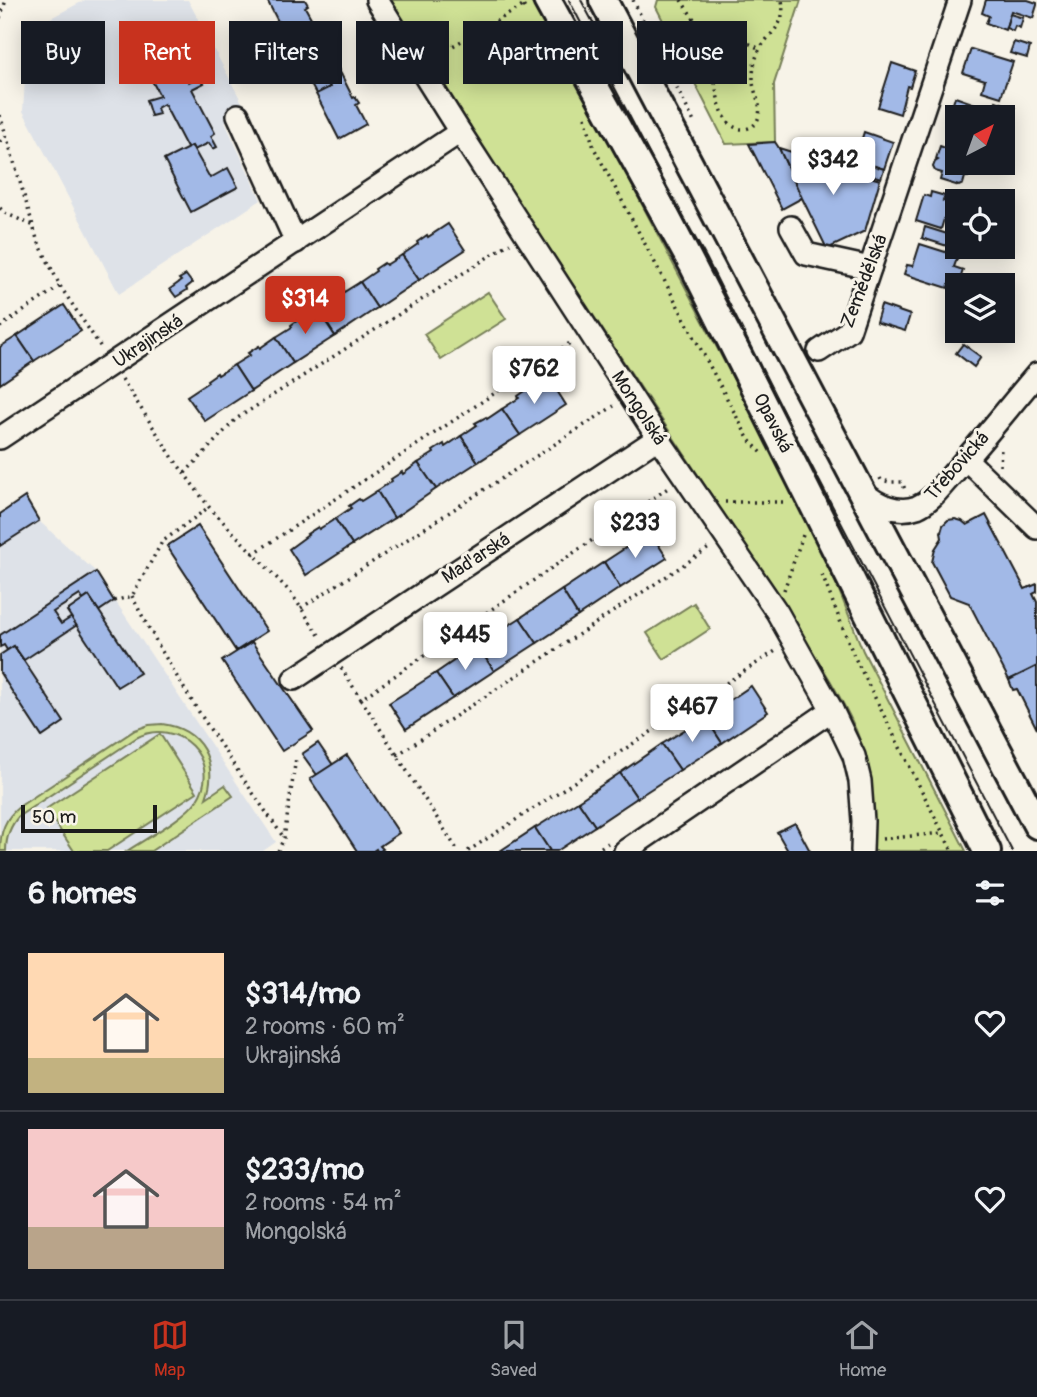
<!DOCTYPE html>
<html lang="en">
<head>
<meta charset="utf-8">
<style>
  :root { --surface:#171b24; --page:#242831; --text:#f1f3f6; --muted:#9ea1a6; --line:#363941; --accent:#c8321e }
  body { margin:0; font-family:Pangolin,sans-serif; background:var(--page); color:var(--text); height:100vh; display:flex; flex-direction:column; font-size:26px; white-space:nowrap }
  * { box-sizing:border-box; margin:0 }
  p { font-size:23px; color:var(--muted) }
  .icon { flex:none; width:38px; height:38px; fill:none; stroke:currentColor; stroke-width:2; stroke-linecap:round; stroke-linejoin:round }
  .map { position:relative; height:851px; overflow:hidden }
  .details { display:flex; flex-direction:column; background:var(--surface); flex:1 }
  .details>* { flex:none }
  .banner { position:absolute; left:21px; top:21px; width:996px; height:63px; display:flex; gap:14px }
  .needle { width:46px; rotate:41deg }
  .tools { position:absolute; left:945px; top:105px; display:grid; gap:14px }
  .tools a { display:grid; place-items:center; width:70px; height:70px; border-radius:0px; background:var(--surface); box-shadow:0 4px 18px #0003; font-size:35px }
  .scale { position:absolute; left:21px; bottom:18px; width:136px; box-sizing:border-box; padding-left:7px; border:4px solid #1c1c1c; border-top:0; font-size:19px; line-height:24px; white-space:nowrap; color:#1c1c1c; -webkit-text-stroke:5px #f7f3e8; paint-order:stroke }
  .price { position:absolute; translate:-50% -60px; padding:0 16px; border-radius:7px; background:#fff; color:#222; font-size:23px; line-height:46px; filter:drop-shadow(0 2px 4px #0008) }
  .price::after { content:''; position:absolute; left:50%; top:42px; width:21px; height:16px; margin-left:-10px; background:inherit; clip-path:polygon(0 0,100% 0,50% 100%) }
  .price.selected { background:var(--accent); color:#fff }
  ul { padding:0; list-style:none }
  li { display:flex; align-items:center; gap:21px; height:175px; padding:0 28px }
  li+li { border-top:2px solid var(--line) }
  li span { display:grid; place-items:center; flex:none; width:196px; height:140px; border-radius:0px; color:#555 }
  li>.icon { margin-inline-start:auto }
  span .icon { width:84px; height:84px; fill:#fffc; stroke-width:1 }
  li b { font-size:30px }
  h2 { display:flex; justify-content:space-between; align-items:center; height:84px; padding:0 28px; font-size:30px }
  .pill { padding:0 24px; border-radius:0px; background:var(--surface); box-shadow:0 4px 18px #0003; font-size:24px; line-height:63px }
  .pill.selected { background:var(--accent); color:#fff }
  .menu { display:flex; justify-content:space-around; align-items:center; height:98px; border-top:2px solid var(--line); background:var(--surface); font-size:19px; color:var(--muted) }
  .menu a { display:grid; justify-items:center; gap:4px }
  .menu .selected { color:var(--accent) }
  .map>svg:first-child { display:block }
</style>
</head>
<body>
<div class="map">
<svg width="1037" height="851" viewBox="0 0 1037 851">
  <rect width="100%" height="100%" fill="#f7f3e8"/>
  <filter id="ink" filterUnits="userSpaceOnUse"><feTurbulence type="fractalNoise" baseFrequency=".0143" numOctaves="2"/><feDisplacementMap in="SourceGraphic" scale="14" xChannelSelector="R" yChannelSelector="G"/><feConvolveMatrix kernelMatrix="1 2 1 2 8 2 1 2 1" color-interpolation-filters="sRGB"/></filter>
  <g filter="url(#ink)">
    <g fill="#dee2e8">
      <path d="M85,0H188L246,110L225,122L261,200L119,294L23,111L28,30Z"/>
      <path d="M25,497L39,521L96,572L276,842L263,851H0V514Z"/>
    </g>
    <g fill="#cfe195" stroke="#767e58" stroke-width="2">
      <path d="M386,0H533L601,126L804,514L838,588L863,651L966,851H872C877,805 871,759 850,717C833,682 811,649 790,617C755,561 719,507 683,452C584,301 485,151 386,0Z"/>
      <path d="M658,0H801L774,84L775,142L726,144L656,7Z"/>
      <path d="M488,292L506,319L441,360L424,334Z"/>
      <path d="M694,603L710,629L664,659L647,633Z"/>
      <path d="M162,724C201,729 219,762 206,798L225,785L233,796L151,851H127C145,839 186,817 197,800C223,760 177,716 136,738L19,816C10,826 6,837 6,851H0C0,832 5,818 20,806L135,730L149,725Z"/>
      <path d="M160,734L197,792L107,851H74L46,809Z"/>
    </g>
    <g fill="#a2b9e7" stroke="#1c1c1c" stroke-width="2">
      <path d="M267,0H305L308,5L305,7L315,25L301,32L304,38L290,45Z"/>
      <path d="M986,0H1028L1037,3V5L1033,18L1011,11L1005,30L986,23L989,16L982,13Z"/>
      <path d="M1010,14L1023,18L1020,28L1015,26L1013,31L1006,28Z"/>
      <path d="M315,25L328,49L330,48L333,54L331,55L341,74L327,81L330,87L316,94L290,45L304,38L301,32Z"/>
      <path d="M1014,42L1030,47L1027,58L1010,53Z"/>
      <path d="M169,45L189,82L200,76L204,83L192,89L215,133L211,136L217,147L213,149L209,143L194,150L192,146L187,148L164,104L157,108L159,114L151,116L146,100L160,96L141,60Z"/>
      <path d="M971,49L1013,62L1001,97L982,91L985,80L963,73Z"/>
      <path d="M892,63L915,71L910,87L907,86L900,114L878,107Z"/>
      <path d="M341,74L353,98L355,97L359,103L356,105L366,124L339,139L316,94L330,87L327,81Z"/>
      <path d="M955,97L987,108L984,117H957V126L947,123Z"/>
      <path d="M996,101L1015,108L1011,118L993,111Z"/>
      <path d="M864,132L893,142L884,169L855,160Z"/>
      <path d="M775,142L779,148L802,198L782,209L749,144Z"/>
      <path d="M192,146L210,178L228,168L238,187L191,212L164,160Z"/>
      <path d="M940,146L957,153V163H969L968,177H965L963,184L959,186L940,180L942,173L935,171L933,167L935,162L938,160L936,159Z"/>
      <path d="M779,148L880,180L865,231L827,249L802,198Z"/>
      <path d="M868,164L884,169L881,178L865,173Z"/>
      <path d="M931,192L945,196L943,201L949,203L941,229L916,221L924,195L930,197Z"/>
      <path d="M448,224L465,250L419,280L402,255L418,244L417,242L427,235L428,237Z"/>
      <path d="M925,227L957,237V247H965L963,251L922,238Z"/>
      <path d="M920,244L958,256L954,267L963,270L959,283L950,280L948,288L904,274L907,265L913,266Z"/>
      <path d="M402,255L419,280L377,308L360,282L376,271L375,269L384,263L386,265Z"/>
      <path d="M186,275L192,283L186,288L187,290L176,297L170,289L181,281L179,279Z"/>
      <path d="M360,282L377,308L335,336L318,310L343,290L344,292Z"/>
      <path d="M64,305L81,331L34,361L17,336Z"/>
      <path d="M881,305L910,315L905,331L876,322Z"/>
      <path d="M318,310L335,336L293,363L276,337L292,327L291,325L301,318L302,320Z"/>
      <path d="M17,336L34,361L0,384V347Z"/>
      <path d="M276,337L293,363L251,391L234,365L250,355L248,353L259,346L260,348Z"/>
      <path d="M963,344L981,357L974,367L956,353Z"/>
      <path d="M234,365L251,391L205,421L187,396L208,382L207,380L217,373L218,375Z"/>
      <path d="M549,378L566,405L520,435L502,409L519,398L518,396L528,389L529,391Z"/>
      <path d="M502,409L520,435L478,462L461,436L477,425L475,423L486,417L487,419Z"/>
      <path d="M461,436L478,462L436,489L418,463L434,453L433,451L444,444L445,447Z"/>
      <path d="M418,463L436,489L394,518L377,491L392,481L391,479L402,472L403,474Z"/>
      <path d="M377,491L394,518L352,545L335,519L351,508L349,506L359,499L361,501Z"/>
      <path d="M25,497L39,521L0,546V514Z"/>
      <path d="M986,515L1025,589L1037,584V592L1033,594L1037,602V667L1009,680L969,603L950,596L932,562L935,549L942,538L941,532L943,525L948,520L955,519L962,521L967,525Z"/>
      <path d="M335,519L352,545L306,575L289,549L308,535L307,534L318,527L319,529Z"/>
      <path d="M198,526L267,631L236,651L167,546Z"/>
      <path d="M650,532L667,558L620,588L604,562Z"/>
      <path d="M604,562L620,588L578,616L562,590Z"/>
      <path d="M96,572L114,601L99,611L89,596L83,600L80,595L53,612L61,624L72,617L77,625L24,660L14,646L7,650L4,645L0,647V635Z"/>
      <path d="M562,590L578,616L537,643L520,618Z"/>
      <path d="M89,596L140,673L117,687L67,611Z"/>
      <path d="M520,618L537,643L494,671L477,645Z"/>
      <path d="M252,642L313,731L282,751L222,661Z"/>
      <path d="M477,645L494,671L453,698L436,673Z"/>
      <path d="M14,646L64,722L42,737L0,673V655Z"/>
      <path d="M1037,666V729L1017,689L1013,690L1009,680Z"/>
      <path d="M436,673L453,698L406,729L389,703Z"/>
      <path d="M751,686L768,712L722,743L705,717Z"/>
      <path d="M705,717L722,743L680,770L662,744Z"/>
      <path d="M318,743L333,765L317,775L302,754Z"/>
      <path d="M662,744L680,770L637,798L620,773Z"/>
      <path d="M347,755L399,833L380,846L383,849L380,851H377L376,849L373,851H357L310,779Z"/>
      <path d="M620,773L637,798L595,826L578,801Z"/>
      <path d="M578,801L595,826L557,851H550L535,828Z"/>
      <path d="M795,823L810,851H788L777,832Z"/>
      <path d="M535,828L550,851H500Z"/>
    </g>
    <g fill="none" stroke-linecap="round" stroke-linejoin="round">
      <defs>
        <g id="minor">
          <path d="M377,0L460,132L658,438L777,612L832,710L854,756L860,781L863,821L862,851"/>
          <path d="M238,115L296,242"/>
          <path d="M791,227L806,254L870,268"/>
          <path d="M819,351L849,331L960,0"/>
          <path d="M0,438L460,132"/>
          <path d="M966,459L1037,528"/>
          <path d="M863,492C877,505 898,514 917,507C931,501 940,488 949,478C980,444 1008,408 1037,374"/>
          <path d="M294,679L658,438"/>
          <path d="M625,851L832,710"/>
        </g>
        <g id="major">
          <path d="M547,0L693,265L987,851"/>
          <path d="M603,0L1037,825"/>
        </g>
      </defs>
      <use href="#minor" stroke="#1c1c1c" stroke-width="26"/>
      <use href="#major" stroke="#1c1c1c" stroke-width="32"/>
      <g stroke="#1c1c1c" stroke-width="3.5" stroke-dasharray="2 5" stroke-linecap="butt">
        <path d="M520,0L527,12"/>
        <path d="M633,0L694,122"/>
        <path d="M681,0C689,13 701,27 707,41C716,62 712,132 745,129C752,128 758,123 759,115C762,103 752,91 753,78C753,68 755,57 761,47C773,29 786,25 782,0"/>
        <path d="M0,18L6,0"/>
        <path d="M707,42L750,44L760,49"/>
        <path d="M435,56L523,6"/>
        <path d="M0,115L37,239L60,286L102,349"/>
        <path d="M585,117L594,148L749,440L762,453"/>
        <path d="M0,142L6,136"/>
        <path d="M0,208L5,213L34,226"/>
        <path d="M0,327L60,286"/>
        <path d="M122,379L173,458L209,507L291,593L321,638"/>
        <path d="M1000,466L1001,449"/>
        <path d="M185,473L236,419L510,243"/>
        <path d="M880,478L881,480L890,482H902L906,492"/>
        <path d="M725,502H787"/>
        <path d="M253,554L573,341"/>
        <path d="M822,575L854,656L952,851"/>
        <path d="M784,590L803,535"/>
        <path d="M132,596C175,681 230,760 284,838"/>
        <path d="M114,601L132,596L162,542L209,507"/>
        <path d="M301,608L614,406"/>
        <path d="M341,668L361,699L668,488"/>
        <path d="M361,699L458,851"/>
        <path d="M397,755L709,548"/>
        <path d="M882,839L942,833"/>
        <path d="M278,851L284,838L296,758"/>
        <path d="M468,851L777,650"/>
        <path d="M595,851L608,843"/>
      </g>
      <use href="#minor" stroke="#f7f3e8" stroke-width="21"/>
      <use href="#major" stroke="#f7f3e8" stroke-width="26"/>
      <g stroke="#1c1c1c" stroke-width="2">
        <path d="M569,0L1012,851"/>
        <path d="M581,0L612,58"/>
      </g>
    </g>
  </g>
  <g text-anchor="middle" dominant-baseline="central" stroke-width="6" stroke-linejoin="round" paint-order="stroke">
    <g font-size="19" fill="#1c1c1c" stroke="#f7f3e8">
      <text transform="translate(864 281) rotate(-69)">Zemědělská</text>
      <text transform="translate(148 341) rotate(-34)">Ukrajinská</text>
      <text transform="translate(639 408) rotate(57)">Mongolská</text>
      <text transform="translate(773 423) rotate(63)">Opavská</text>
      <text transform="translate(957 466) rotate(-48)">Třebovická</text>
      <text transform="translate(476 558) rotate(-33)">Maďarská</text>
    </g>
  </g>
</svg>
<div class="tools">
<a><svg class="needle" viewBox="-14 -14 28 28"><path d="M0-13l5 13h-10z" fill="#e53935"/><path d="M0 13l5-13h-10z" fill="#9ea1a6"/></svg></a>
<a><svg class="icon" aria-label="locate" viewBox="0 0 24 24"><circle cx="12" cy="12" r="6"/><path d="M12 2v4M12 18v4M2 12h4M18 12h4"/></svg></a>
<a><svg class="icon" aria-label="layers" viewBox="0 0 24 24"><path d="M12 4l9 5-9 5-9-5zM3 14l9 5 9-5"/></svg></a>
</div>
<div class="scale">50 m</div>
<b class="price" style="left:833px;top:197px">$342</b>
<b class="price selected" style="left:305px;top:336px">$314</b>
<b class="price" style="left:534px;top:406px">$762</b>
<b class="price" style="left:635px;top:560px">$233</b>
<b class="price" style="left:465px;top:672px">$445</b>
<b class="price" style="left:692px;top:744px">$467</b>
<div class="banner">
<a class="pill">Buy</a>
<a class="pill selected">Rent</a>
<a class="pill">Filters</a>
<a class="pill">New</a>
<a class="pill">Apartment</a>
<a class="pill">House</a>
</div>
</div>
<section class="details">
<h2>6 homes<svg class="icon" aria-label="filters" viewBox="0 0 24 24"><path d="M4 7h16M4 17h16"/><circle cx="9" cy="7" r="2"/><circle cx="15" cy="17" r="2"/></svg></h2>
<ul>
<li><span style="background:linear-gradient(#ffd9b3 75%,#c2b280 0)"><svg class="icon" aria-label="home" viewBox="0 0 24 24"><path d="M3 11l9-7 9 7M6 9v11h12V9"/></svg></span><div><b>$314/mo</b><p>2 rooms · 60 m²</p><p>Ukrajinská</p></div><svg class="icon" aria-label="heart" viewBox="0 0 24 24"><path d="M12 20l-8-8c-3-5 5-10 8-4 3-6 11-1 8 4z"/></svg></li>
<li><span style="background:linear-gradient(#f6c9c9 70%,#b9a48a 0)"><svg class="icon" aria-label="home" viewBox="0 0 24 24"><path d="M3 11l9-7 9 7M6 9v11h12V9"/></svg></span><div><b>$233/mo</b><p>2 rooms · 54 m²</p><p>Mongolská</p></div><svg class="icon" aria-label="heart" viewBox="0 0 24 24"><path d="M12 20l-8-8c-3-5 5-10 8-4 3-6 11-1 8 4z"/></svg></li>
</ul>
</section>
<nav class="menu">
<a class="selected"><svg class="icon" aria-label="map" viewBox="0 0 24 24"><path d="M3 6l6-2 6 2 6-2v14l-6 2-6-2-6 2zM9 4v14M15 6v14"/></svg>Map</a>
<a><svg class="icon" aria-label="saved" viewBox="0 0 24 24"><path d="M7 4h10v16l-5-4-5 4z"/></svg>Saved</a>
<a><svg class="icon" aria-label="home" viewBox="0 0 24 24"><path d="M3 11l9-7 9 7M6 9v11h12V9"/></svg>Home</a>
</nav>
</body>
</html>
